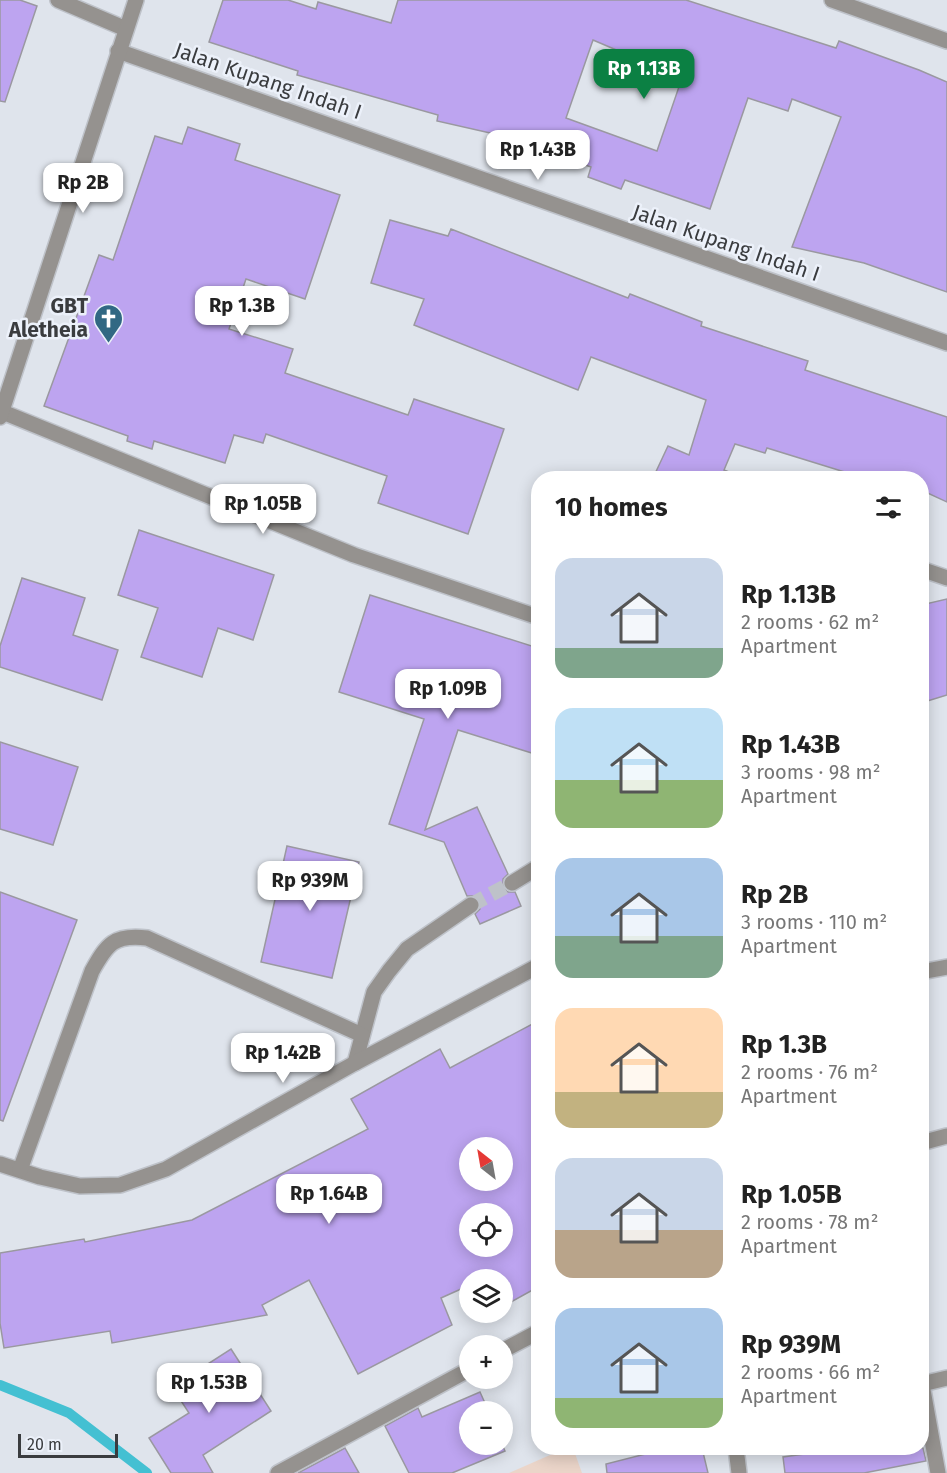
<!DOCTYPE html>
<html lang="en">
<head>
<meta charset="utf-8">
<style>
  :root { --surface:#fff; --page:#f6f6f6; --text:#222; --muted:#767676; --accent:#0b8043 }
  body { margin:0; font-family:"Fira Sans",sans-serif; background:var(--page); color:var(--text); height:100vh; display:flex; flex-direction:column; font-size:22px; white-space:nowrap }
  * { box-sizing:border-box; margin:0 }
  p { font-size:20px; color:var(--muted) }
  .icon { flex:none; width:33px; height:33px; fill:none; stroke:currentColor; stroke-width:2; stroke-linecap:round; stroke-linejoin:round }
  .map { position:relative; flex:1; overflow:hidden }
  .drawer { position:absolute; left:531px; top:471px; width:398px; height:984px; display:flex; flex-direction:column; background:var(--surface); border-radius:24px; box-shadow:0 3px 15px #0003 }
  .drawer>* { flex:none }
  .needle { width:39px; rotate:329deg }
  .fabs { position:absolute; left:459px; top:1137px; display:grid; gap:12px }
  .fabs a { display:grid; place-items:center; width:54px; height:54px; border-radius:50%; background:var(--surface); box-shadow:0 3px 15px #0003; font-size:30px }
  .scale { position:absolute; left:18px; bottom:15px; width:100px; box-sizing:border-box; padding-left:6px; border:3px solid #3a3c3f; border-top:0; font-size:16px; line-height:21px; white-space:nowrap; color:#3a3c3f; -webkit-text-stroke:4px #ecf1fa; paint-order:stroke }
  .price { position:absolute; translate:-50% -51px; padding:0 14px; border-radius:12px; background:#fff; color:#222; font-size:20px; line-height:39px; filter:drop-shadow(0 2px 3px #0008) }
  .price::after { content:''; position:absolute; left:50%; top:36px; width:18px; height:14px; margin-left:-9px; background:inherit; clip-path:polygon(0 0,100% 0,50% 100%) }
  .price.selected { background:var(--accent); color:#fff }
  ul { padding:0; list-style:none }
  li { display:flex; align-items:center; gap:18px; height:150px; padding:0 24px }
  li span { display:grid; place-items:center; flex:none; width:168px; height:120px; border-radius:18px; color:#555 }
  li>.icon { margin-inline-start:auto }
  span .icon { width:72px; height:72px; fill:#fffc; stroke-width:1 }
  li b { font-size:26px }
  h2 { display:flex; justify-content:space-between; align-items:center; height:72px; padding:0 24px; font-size:26px }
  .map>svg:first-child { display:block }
</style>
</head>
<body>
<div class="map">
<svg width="947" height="1473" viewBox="0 0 947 1473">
  <rect width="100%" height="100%" fill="#dfe4ec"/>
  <path fill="#ebd5c9" d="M566,1448H573L582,1473H509Z"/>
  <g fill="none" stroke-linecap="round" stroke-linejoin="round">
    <path stroke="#44c0d2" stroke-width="10" d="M0,1385L69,1413L147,1473"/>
  </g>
  <g fill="#bda4f0" stroke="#9a98a0" stroke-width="1.5" fill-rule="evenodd">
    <path d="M0,0H20L37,6L5,102L0,101Z"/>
    <path d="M223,0H288L316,9L318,2L391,23L398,0H686L836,48L839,41L919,70L947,82V292L864,263L792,247L841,117L792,99L788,111L748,98L710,209L625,180L621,189L588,177L591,167L499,135L437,121L438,115L297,75L298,71L209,42ZM593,40L682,78L657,151L566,118Z"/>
    <path d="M188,127L240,144L235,160L340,195L305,299L246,279L229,329L293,349L285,373L408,415L414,399L504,429L468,534L378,503L387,476L266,434L263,443L234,435L225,463L154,441L152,449L127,441L128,436L44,406L99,255L113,260L155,136L182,144Z"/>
    <path d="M390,220L448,236L451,229L628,298L630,294L702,322L701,326L808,361L805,370L947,417V502L921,490V478H864L767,448L765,453L735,444L724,470L744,478H653L668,446L689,455L706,400L591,357L578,390L414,325L424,299L371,283Z"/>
    <path d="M139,530L274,575L253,640L218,628L202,677L141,657L158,608L118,595Z"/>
    <path d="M22,578L85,598L73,635L118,650L102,700L0,667V646Z"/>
    <path d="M370,595L538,648V755L458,730L425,830L477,807L508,874L503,879V888L508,892H515L521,906L480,924L475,914L480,909L479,900L475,896H467L444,842L389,824L424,719L339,692Z"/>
    <path d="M947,599V695L921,703V605Z"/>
    <path d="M0,742L78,767L53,845L0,829Z"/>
    <path d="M287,846L359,862L332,978L261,962Z"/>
    <path d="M0,892L77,920L3,1121L0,1120Z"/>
    <path d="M538,1021V1287L502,1307V1280H470V1285L441,1298L452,1325L358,1374L309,1280L262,1305L267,1315L112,1343L110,1331L4,1348L0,1323V1253L84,1239L85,1242L192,1220L368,1129L351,1099L440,1049L450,1068ZM470,1148H502V1180H470ZM470,1214H502V1246H470Z"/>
    <path d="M231,1349L271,1411L203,1455L213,1473H171L149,1438L189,1413L172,1387Z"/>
    <path d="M480,1392L489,1412H470V1444H502L505,1451L452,1473H409L385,1426L418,1408L422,1417Z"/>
    <path d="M345,1448L359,1473H298Z"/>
    <path d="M669,1448H702L708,1473H607L606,1464Z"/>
    <path d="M848,1448H923L926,1461L864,1473H785L783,1457Z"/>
  </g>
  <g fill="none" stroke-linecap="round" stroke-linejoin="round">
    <path stroke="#bec2c9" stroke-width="15" stroke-dasharray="15 8" stroke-linecap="butt" d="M471,905L512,883"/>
    <defs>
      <g id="minor">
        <path d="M58,0L126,29"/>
        <path d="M832,0L947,41"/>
        <path d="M118,51L947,343"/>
        <path d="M0,411L354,555L538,617"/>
        <path d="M0,417L136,0"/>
        <path d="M921,569L947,578"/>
        <path d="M512,883L538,867"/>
        <path d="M921,972L947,967"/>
        <path d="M355,1063L374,992L389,971L407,949L471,905"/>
        <path d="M921,1143L947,1136"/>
        <path d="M0,1164L40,1177L80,1186L120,1185L166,1169L355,1063L538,966"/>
        <path d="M20,1170L92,971C107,944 114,934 147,938L362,1035"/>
        <path d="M502,1351L538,1332"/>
        <path d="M921,1379L938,1473"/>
        <path d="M922,1384L947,1378"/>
        <path d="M736,1448L739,1473"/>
        <path d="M278,1473L470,1369"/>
      </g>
    </defs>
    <use href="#minor" stroke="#bec2c9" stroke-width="18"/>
    <use href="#minor" stroke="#95928f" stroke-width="15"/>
  </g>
  <defs>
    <symbol id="church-pin" viewBox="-11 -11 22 30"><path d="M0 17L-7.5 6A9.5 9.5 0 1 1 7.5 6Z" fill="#316883" stroke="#ecf1fa"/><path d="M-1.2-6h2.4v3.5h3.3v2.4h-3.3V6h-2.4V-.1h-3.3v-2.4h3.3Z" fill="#fff"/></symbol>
  </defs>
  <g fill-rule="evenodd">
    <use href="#church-pin" x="92" y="302" width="33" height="45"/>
  </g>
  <g text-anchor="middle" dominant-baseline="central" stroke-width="5" stroke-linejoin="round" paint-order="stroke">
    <g font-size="21" fill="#3a3c3f" stroke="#ecf1fa">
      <text transform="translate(268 81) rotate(19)">Jalan Kupang Indah I</text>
      <text transform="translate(726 243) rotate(19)">Jalan Kupang Indah I</text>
    </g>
    <g font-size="21" font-weight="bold" fill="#3a3c3f" stroke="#ecf1fa" text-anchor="end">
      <text x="88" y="306">GBT<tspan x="88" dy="24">Aletheia</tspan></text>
    </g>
  </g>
</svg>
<div class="fabs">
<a><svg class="needle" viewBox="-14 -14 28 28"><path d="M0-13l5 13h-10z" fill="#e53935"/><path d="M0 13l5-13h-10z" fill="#767676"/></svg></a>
<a><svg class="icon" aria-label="locate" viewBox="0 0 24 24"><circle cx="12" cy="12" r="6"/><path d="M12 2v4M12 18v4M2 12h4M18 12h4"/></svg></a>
<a><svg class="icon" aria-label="layers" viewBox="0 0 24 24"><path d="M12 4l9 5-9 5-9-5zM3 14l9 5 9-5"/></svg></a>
<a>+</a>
<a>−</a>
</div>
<div class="scale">20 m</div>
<b class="price selected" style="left:644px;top:100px">Rp 1.13B</b>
<b class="price" style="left:538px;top:181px">Rp 1.43B</b>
<b class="price" style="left:83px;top:214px">Rp 2B</b>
<b class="price" style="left:242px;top:337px">Rp 1.3B</b>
<b class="price" style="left:263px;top:535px">Rp 1.05B</b>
<b class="price" style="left:448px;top:720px">Rp 1.09B</b>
<b class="price" style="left:310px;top:912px">Rp 939M</b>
<b class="price" style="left:283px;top:1084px">Rp 1.42B</b>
<b class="price" style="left:329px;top:1225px">Rp 1.64B</b>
<b class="price" style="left:209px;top:1414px">Rp 1.53B</b>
<section class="drawer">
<h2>10 homes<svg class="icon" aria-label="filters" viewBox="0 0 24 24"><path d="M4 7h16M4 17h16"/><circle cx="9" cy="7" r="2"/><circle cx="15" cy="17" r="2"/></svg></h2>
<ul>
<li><span style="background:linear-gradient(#c9d6e8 75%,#7fa58c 0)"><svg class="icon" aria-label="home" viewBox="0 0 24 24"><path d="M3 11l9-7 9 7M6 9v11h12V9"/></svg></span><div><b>Rp 1.13B</b><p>2 rooms · 62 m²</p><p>Apartment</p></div></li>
<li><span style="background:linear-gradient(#bfe0f5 60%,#8fb573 0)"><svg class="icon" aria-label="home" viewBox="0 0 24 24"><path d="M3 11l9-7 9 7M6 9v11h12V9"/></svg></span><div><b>Rp 1.43B</b><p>3 rooms · 98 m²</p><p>Apartment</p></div></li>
<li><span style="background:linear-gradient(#a9c7e8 65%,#7fa58c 0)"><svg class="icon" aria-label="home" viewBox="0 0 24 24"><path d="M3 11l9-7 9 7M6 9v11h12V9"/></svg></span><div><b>Rp 2B</b><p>3 rooms · 110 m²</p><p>Apartment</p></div></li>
<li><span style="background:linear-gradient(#ffd9b3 70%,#c2b280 0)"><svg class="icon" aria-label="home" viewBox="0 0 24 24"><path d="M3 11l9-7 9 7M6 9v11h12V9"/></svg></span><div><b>Rp 1.3B</b><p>2 rooms · 76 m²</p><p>Apartment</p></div></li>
<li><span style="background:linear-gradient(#c9d6e8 60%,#b9a48a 0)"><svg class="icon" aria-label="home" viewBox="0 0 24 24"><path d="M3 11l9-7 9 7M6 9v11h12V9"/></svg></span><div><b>Rp 1.05B</b><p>2 rooms · 78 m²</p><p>Apartment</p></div></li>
<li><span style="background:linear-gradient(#a9c7e8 75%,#8fb573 0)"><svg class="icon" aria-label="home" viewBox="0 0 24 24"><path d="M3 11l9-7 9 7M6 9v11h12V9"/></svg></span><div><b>Rp 939M</b><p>2 rooms · 66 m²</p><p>Apartment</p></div></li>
</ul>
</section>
</div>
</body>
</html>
